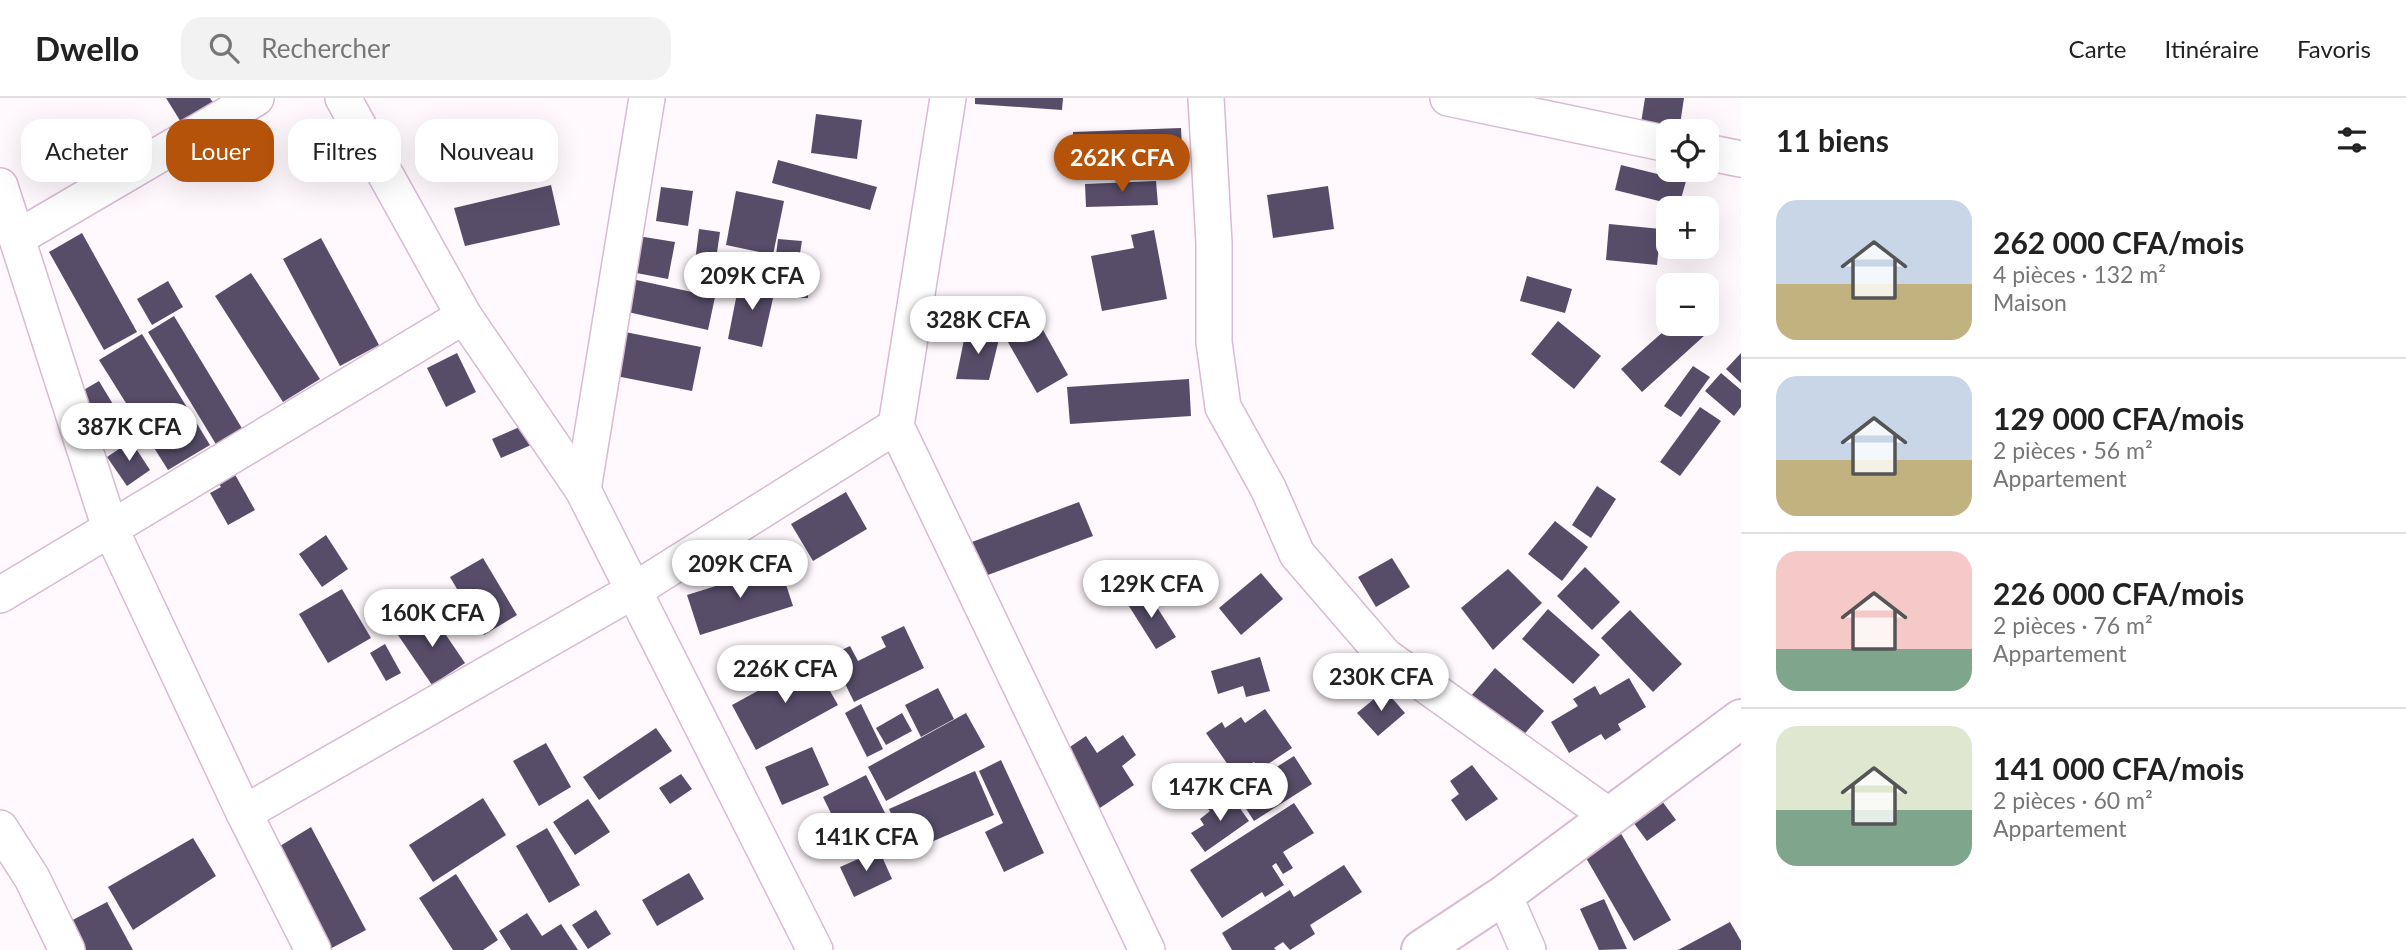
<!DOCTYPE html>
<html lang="fr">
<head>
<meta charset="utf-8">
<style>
  :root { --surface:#fff; --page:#f2f2f2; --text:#222; --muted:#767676; --line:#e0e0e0; --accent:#b45309 }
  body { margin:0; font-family:Lato,sans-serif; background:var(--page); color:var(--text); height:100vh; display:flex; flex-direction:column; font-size:26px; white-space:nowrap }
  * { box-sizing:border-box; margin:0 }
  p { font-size:23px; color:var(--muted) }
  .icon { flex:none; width:38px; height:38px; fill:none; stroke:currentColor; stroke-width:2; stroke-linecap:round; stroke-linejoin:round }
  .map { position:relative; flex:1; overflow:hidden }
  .details { display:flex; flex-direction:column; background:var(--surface); width:665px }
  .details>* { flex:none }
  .hud { position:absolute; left:21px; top:21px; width:665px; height:63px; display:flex; gap:14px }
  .fabs { position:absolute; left:1656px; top:21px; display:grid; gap:14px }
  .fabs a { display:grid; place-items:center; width:63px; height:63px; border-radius:14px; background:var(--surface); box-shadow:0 7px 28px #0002; font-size:35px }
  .price { position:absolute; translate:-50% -60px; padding:0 16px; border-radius:24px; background:#fff; color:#222; font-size:23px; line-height:46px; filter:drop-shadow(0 2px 4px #0008) }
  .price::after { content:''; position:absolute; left:50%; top:42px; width:21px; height:16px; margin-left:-10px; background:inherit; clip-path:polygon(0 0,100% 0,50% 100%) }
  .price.on { background:var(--accent); color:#fff }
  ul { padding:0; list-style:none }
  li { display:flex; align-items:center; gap:21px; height:175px; padding:0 35px }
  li+li { border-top:2px solid var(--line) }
  li span { display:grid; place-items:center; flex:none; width:196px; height:140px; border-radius:21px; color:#555 }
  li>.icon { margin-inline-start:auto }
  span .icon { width:84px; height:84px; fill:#fffc; stroke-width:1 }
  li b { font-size:30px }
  h2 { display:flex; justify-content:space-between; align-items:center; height:84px; padding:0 35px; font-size:30px }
  .tag { padding:0 24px; border-radius:21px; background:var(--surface); box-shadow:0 7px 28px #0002; font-size:24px; line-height:63px }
  .tag.on { background:var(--accent); color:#fff }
  header { display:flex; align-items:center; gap:42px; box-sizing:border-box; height:98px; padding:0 35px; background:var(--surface); border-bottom:2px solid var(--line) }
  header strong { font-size:33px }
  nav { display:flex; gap:38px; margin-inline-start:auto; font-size:24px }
  .search { width:490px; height:63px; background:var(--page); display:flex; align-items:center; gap:18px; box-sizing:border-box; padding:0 24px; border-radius:21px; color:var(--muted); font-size:26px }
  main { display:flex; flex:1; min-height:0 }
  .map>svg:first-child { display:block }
</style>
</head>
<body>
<header>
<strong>Dwello</strong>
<div class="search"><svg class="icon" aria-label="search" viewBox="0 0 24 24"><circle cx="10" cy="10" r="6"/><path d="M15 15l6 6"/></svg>Rechercher</div>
<nav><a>Carte</a><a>Itinéraire</a><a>Favoris</a></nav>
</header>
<main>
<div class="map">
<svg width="1741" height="852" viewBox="0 0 1741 852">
  <rect width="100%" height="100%" fill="#fff8fd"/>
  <g fill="#574d69">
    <path d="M166,0H210L216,9L184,29Z"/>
    <path d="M975,0H1063L1062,12L975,6Z"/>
    <path d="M1645,0H1684L1679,33L1640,31Z"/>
    <path d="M816,16L862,22L857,61L811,55Z"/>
    <path d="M1181,30L1183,70L1074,73L1073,34Z"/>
    <path d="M778,62L877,89L870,112L772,85Z"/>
    <path d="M1621,67L1686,83L1679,108L1615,92Z"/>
    <path d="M1156,83L1158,107L1086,109L1085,86Z"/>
    <path d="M551,87L560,127L465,148L454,110Z"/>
    <path d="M1328,88L1334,131L1273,140L1267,97Z"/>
    <path d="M661,89L693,93L688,128L656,123Z"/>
    <path d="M736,93L784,103L773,157L726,147Z"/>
    <path d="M1609,126L1661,131L1657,167L1606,162Z"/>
    <path d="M699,131L720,134L714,175L694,172Z"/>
    <path d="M1154,132L1167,201L1102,213L1091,158L1134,150L1131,137Z"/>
    <path d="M82,135L137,234L104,252L49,154Z"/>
    <path d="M638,138L675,144L668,181L631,174Z"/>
    <path d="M321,140L379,247L340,268L283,161Z"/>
    <path d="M778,141L802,143L798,168L775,165Z"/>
    <path d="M251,175L320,281L283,304L215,198Z"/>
    <rect x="788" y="175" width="20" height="25"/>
    <path d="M618,178L715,199L708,232L610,210Z"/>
    <path d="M1527,178L1572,191L1565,215L1520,203Z"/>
    <path d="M740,180L776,187L762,249L728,241Z"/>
    <path d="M168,183L183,209L152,227L137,201Z"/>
    <path d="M1033,214L1068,277L1037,295L1001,232Z"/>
    <path d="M174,218L243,332L217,348L148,234Z"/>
    <path d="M1706,218L1715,228L1642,294L1621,271L1672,226H1706Z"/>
    <path d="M1558,223L1601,258L1574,291L1531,256Z"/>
    <path d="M966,232L1000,237L989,282L956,281Z"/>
    <path d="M625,234L701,249L692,293L616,278Z"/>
    <path d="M142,236L210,347L168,372L99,262Z"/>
    <path d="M457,255L476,294L446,309L427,270Z"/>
    <path d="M1741,255V285L1726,271Z"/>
    <path d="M1693,268L1710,279L1681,319L1664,308Z"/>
    <path d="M1721,275L1741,292V309L1734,318L1705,293Z"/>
    <path d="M1189,281L1191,318L1070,326L1067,289Z"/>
    <path d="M99,283L120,318L96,332L75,297Z"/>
    <path d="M1700,309L1721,323L1680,378L1660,364Z"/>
    <path d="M522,328L531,347L501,360L492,341Z"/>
    <path d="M131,343L150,372L127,388L107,359Z"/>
    <path d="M233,373L255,412L228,427L210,395L221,389L217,383Z"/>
    <path d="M1597,388L1616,401L1591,440L1572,427Z"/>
    <path d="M846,394L867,431L813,463L791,426Z"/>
    <path d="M1079,404L1093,438L969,484L956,450Z"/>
    <path d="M1555,423L1588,449L1562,483L1528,456Z"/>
    <path d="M326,437L348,471L322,489L299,456Z"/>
    <path d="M483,460L517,517L484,537L450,479Z"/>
    <path d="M1392,460L1410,489L1376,509L1358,479Z"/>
    <path d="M780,468L793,508L700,537L687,497Z"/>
    <path d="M1585,469L1620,504L1592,532L1557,498Z"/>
    <path d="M1508,471L1542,505L1493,552L1461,510Z"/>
    <path d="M1261,475L1283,501L1241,537L1219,510Z"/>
    <path d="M342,491L371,540L328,565L299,516Z"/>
    <path d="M1146,492L1176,539L1156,551L1127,505Z"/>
    <path d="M1548,511L1600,557L1573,586L1522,541Z"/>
    <path d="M1630,512L1682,566L1653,594L1601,540Z"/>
    <path d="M431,515L465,565L432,587L398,537Z"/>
    <path d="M904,528L924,570L854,604L831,557L850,548L858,563L886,549L881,539Z"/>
    <path d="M385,546L401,575L386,583L370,555Z"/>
    <path d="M1260,559L1270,593L1246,599L1243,588L1218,596L1211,573Z"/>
    <path d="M813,563L838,607L756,652L732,607Z"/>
    <path d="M1495,570L1544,613L1521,640L1471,598Z"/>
    <path d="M1629,580L1646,609L1618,626L1621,632L1605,642L1601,636L1569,655L1551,624L1578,608L1573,601L1595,588L1600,597Z"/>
    <path d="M938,590L954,621L921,639L905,607Z"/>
    <path d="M1385,592L1405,615L1378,638L1357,615Z"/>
    <path d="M861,606L883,651L867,659L845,615Z"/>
    <path d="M1265,611L1292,650L1259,672L1254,664L1235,677L1206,635L1222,624L1225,630L1241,619L1245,625Z"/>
    <path d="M902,615L912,633L886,647L876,630Z"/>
    <path d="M966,615L985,649L886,703L868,669Z"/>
    <path d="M656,630L672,653L599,702L583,679Z"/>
    <path d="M1123,637L1136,657L1122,668L1134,687L1088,718L1061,655L1086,638L1097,655Z"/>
    <path d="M546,645L571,689L539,708L513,663Z"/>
    <path d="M812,649L829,687L782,707L765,669Z"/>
    <path d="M1294,658L1312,686L1254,723L1232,689L1257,673L1261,679Z"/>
    <path d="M1001,662L1044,755L1004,774L985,734L1003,725L979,673Z"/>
    <path d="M1472,667L1498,701L1466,723L1451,702L1459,696L1450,683Z"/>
    <path d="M975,673L994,717L908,754L889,711Z"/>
    <path d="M681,676L692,691L670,706L659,690Z"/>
    <path d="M866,677L896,737L852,758L823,699Z"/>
    <path d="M1229,695L1249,723L1205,754L1191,735L1204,727L1200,721L1210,713L1207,710Z"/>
    <path d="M1659,699L1676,722L1647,743L1630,720Z"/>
    <path d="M483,700L506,737L433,784L409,747Z"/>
    <path d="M588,701L610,734L575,757L553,724Z"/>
    <path d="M1294,705L1314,735L1283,754L1293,770L1283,776L1276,765L1272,768L1284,787L1265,799L1262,794L1222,820L1190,772Z"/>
    <path d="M311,729L366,832L328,852L267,756Z"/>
    <path d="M547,730L580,787L549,805L516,748Z"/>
    <path d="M1619,732L1671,822L1634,843L1582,753Z"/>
    <path d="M193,740L216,778L133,832L108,789Z"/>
    <path d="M879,752L892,781L854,799L840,769Z"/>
    <path d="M1344,767L1362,794L1310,827L1315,836L1290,852L1283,844L1274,850L1276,852H1232L1222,835L1290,792L1294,799Z"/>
    <path d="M689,775L704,801L657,828L642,802Z"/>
    <path d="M456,776L498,842L483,852H453L419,800Z"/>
    <path d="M1604,801L1627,851L1599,852L1580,811Z"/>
    <path d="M107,804L133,852H82L67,825Z"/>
    <path d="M596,812L611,836L588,851L572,827Z"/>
    <path d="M527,815L542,838L561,826L578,852H511L499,833Z"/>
    <path d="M1730,824L1741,843V852H1678Z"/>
  </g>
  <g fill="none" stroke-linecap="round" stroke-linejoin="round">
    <defs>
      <g id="minor">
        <path d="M343,0L464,218L583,392L815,852"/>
        <path d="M948,0L896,328L1147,852"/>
        <path d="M1206,0L1214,145V244L1223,309L1268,390L1297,456L1385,558L1609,718"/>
        <path d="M1448,0L1668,46"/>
        <path d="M1706,54L1741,61"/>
        <path d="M0,88L110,430L244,715L313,852"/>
        <path d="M17,140L256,0"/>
        <path d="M583,392L647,0"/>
        <path d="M0,497L464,218"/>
        <path d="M244,715L633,493L896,328"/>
        <path d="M0,730L32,780L67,852"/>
        <path d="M1504,797L1528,852"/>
      </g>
      <path id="tertiary" d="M1421,852L1504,797L1741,621"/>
    </defs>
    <use href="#minor" stroke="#d8bad3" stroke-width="38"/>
    <use href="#tertiary" stroke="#d8bad3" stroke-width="42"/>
    <use href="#minor" stroke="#fff" stroke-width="35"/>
    <use href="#tertiary" stroke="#fff" stroke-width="38"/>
  </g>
</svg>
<div class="fabs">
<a><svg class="icon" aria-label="locate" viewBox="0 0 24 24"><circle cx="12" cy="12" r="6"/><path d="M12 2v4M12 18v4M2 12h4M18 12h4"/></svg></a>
<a>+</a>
<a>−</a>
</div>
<b class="price on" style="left:1122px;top:96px">262K CFA</b>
<b class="price" style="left:752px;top:214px">209K CFA</b>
<b class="price" style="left:978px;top:258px">328K CFA</b>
<b class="price" style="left:129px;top:365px">387K CFA</b>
<b class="price" style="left:740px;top:502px">209K CFA</b>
<b class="price" style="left:1151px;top:522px">129K CFA</b>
<b class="price" style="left:432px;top:551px">160K CFA</b>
<b class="price" style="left:785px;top:607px">226K CFA</b>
<b class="price" style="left:1381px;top:615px">230K CFA</b>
<b class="price" style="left:1220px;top:725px">147K CFA</b>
<b class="price" style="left:866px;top:775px">141K CFA</b>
<div class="hud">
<a class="tag">Acheter</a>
<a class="tag on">Louer</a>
<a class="tag">Filtres</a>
<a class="tag">Nouveau</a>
</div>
</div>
<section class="details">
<h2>11 biens<svg class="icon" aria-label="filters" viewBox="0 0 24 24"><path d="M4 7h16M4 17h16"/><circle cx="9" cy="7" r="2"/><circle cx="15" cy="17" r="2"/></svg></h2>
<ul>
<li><span style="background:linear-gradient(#c9d6e8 60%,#c2b280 0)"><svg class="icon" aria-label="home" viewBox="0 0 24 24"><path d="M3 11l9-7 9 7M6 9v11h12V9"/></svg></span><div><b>262 000 CFA/mois</b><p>4 pièces · 132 m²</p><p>Maison</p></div></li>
<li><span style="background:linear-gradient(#c9d6e8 60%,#c2b280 0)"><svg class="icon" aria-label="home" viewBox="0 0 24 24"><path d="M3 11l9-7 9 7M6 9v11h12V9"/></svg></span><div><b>129 000 CFA/mois</b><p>2 pièces · 56 m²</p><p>Appartement</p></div></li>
<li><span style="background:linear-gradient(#f6c9c9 70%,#7fa58c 0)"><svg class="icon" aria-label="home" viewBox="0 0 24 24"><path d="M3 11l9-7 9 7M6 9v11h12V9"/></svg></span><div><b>226 000 CFA/mois</b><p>2 pièces · 76 m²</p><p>Appartement</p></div></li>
<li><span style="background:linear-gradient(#dfe7d0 60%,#7fa58c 0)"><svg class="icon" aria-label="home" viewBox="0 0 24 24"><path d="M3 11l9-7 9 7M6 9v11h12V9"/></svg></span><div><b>141 000 CFA/mois</b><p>2 pièces · 60 m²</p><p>Appartement</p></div></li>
</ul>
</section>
</main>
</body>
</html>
